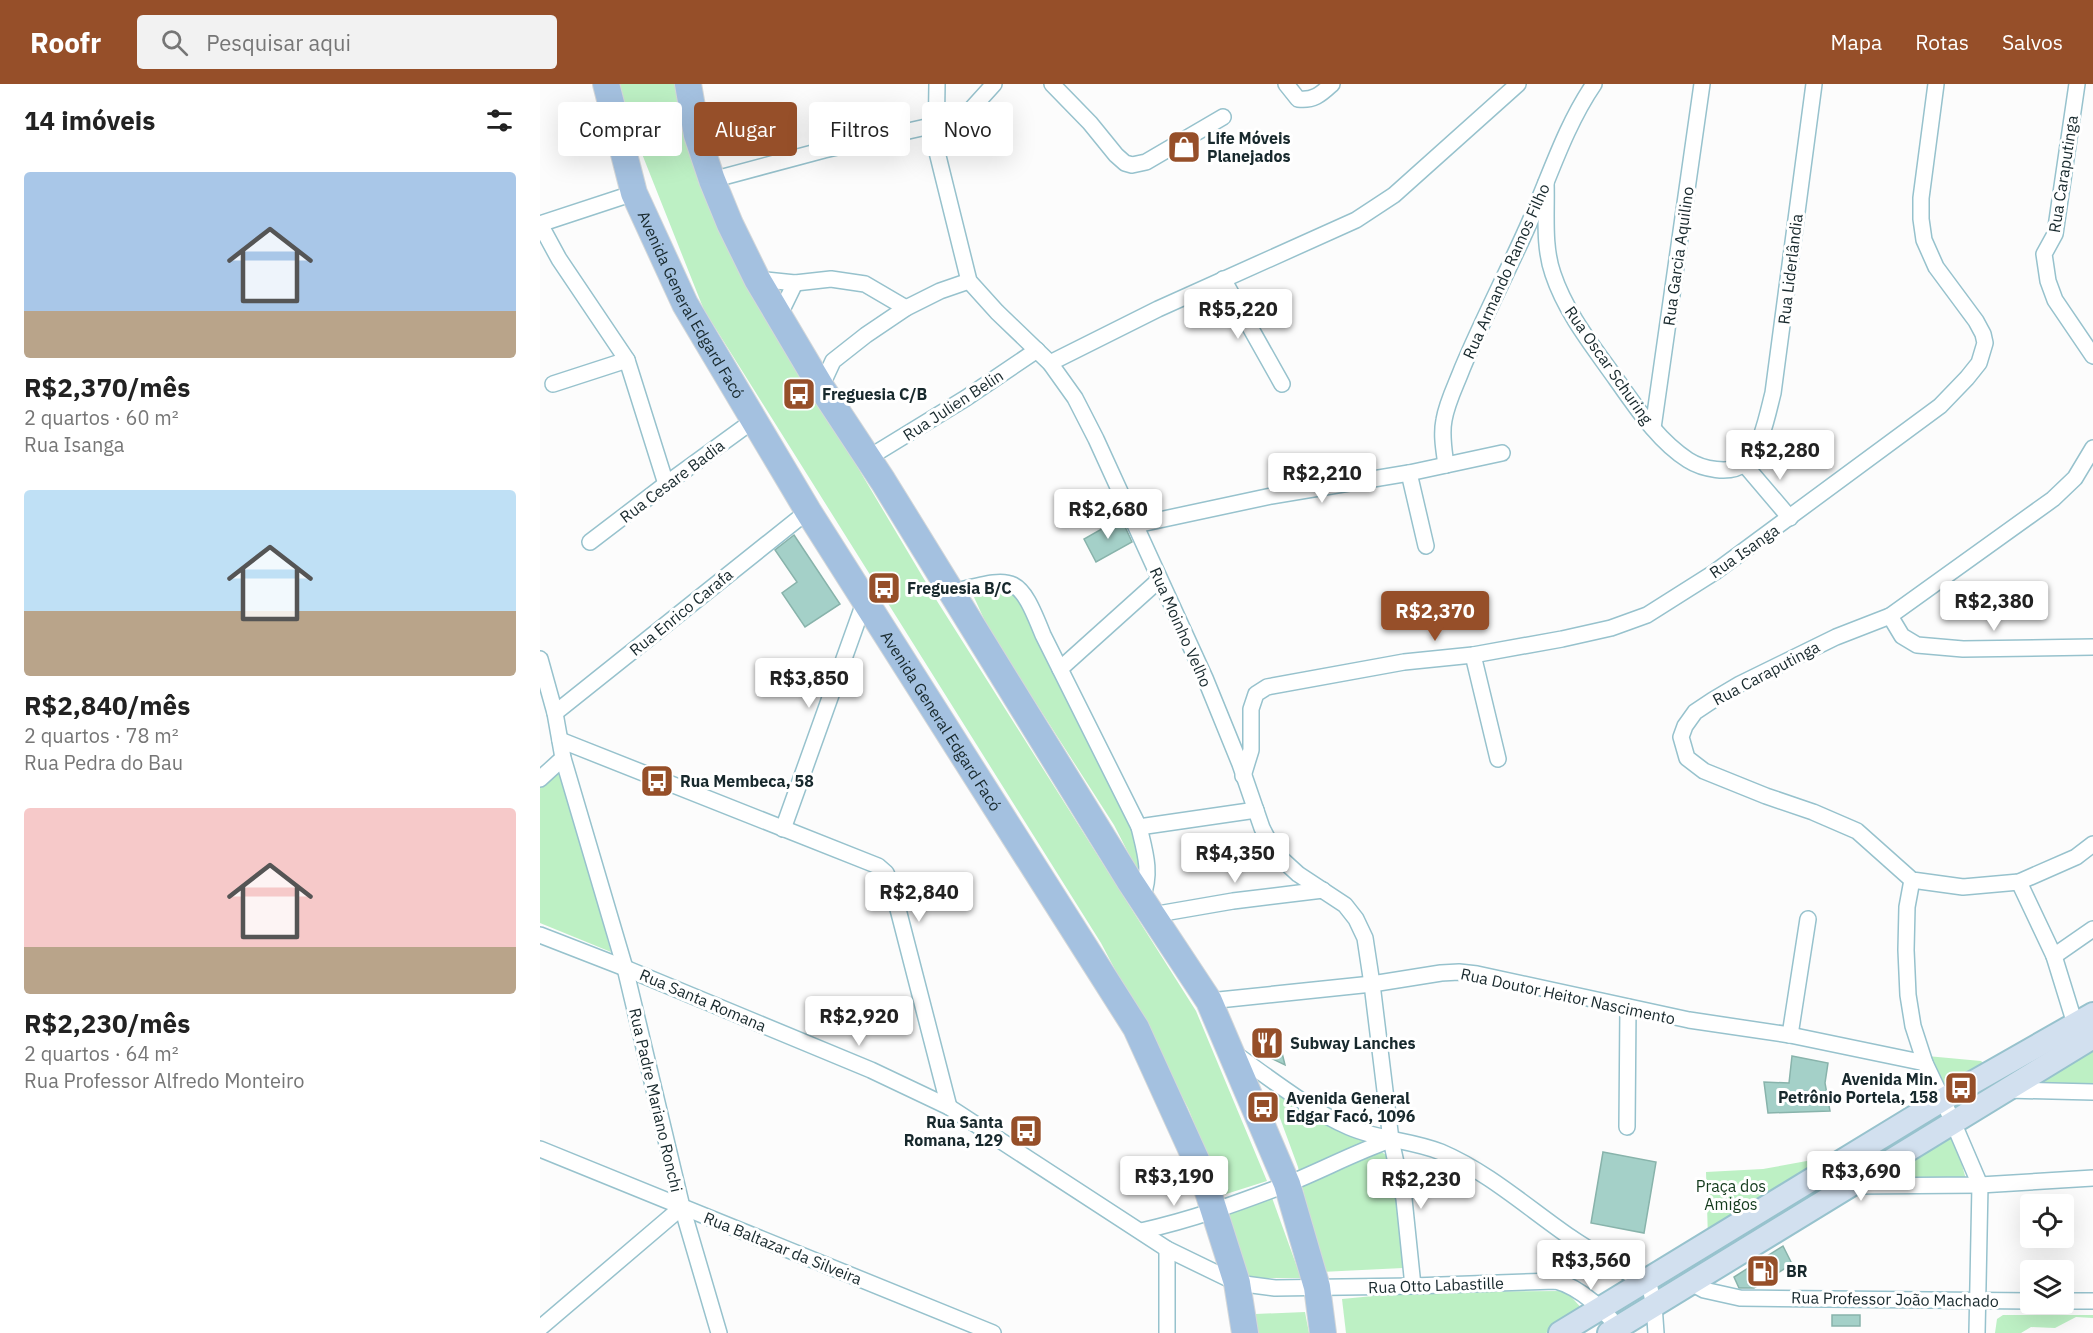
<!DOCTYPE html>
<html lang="pt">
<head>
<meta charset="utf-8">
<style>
  :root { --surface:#fff; --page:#f2f2f2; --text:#222; --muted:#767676; --accent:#964f29 }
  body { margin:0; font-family:"IBM Plex Sans",sans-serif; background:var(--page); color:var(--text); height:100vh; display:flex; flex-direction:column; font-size:22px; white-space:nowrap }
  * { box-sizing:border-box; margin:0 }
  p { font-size:20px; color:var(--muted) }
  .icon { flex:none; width:33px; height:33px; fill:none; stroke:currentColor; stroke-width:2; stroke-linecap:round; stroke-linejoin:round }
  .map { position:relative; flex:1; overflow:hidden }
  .side { display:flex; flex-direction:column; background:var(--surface); width:540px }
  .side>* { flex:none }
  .banner { position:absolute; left:18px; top:18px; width:570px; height:54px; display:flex; gap:12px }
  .buttons { position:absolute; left:1480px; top:1110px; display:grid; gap:12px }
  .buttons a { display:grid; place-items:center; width:54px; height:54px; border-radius:6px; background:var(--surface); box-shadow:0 6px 24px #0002; font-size:30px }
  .price { position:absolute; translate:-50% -51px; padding:0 14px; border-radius:6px; background:#fff; color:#222; font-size:20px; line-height:39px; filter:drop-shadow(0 2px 3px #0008) }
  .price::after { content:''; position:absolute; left:50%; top:36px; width:18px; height:14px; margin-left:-9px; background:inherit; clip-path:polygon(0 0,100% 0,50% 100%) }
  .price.active { background:var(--accent); color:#fff }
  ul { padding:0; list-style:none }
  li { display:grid; align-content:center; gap:12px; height:318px; padding:0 24px }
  li span { display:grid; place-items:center; height:186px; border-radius:6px; color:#555 }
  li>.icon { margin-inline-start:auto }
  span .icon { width:108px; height:108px; fill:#fffc; stroke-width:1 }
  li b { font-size:26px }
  h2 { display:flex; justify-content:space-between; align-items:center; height:72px; padding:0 24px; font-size:26px }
  .chip { padding:0 21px; border-radius:6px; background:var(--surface); box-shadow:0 6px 24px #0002; font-size:21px; line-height:54px }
  .chip.active { background:var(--accent); color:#fff }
  header { display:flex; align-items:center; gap:36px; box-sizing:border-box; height:84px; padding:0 30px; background:var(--accent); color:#fff }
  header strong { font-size:28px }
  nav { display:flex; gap:33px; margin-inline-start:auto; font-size:21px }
  .search { width:420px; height:54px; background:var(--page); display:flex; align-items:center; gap:15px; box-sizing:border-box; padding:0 21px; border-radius:6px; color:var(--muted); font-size:22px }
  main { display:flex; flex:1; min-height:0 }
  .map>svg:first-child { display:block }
</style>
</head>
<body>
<header>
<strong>Roofr</strong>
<div class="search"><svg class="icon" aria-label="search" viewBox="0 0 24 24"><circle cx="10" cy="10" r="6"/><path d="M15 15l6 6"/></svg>Pesquisar aqui</div>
<nav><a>Mapa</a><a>Rotas</a><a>Salvos</a></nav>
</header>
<main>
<section class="side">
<h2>14 imóveis<svg class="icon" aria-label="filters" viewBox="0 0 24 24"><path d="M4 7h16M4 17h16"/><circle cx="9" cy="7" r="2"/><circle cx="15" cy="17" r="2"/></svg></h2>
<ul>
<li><span style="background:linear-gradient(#a9c7e8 75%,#b9a48a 0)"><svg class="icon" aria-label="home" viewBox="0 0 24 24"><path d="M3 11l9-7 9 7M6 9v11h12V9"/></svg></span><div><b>R$2,370/mês</b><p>2 quartos · 60 m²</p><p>Rua Isanga</p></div></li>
<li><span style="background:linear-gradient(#bfe0f5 65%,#b9a48a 0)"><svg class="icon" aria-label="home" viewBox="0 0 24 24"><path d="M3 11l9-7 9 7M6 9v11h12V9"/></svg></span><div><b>R$2,840/mês</b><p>2 quartos · 78 m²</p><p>Rua Pedra do Bau</p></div></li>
<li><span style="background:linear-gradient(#f6c9c9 75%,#b9a48a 0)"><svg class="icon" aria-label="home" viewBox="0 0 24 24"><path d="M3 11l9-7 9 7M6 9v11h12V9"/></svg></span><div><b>R$2,230/mês</b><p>2 quartos · 64 m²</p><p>Rua Professor Alfredo Monteiro</p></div></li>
</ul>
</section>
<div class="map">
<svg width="1553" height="1249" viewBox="0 0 1553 1249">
  <rect width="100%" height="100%" fill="#fcfcfc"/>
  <g fill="#bdf0c4">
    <path d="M78,0H138L207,197L397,517L656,927L727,1097L683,1111L648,1024L561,859L164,226L81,17Z"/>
    <path d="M472,502L484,522L496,555L594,742L603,793L595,782L574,741L449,546L433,511L456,503Z"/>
    <path d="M21,683L71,868L0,839V702Z"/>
    <path d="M1553,957V1008L1467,1006Z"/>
    <path d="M1387,972L1441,977L1452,987L1408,1011Z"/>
    <path d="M726,996L753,1015L853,1075L863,1184L781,1188L758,1083Z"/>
    <path d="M1413,1048L1427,1099L1338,1098Z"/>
    <path d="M1305,1070L1168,1155L1166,1088L1223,1085Z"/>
    <path d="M731,1111L761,1194H705L684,1126Z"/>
    <path d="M1026,1207L1044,1227L1006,1249H806L802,1215L875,1208Z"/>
    <path d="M765,1228L769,1249H718L715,1230Z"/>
    <path d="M1463,1231H1553V1234L1536,1233L1515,1244L1491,1243L1481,1249H1455L1457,1235Z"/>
  </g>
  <g fill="#a4d0c8" stroke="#88b3ab" stroke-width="1.5">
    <path d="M581,434L592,458L556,478L544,455Z"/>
    <path d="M254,451L300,520L265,543L242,509L257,498L235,466Z"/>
    <path d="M737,949L745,981L716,967L713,951Z"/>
    <path d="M1252,972L1288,979L1285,999L1290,1027L1228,1029L1224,998L1249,999Z"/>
    <path d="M1063,1068L1116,1078L1104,1149L1051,1139Z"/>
    <path d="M1243,1162L1252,1180L1214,1204H1199L1194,1193Z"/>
    <rect x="1292" y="1231" width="28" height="11"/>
  </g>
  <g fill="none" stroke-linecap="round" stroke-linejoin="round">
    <defs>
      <g id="minor">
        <path d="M397,0L396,64L429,197L457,228L510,279L535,314L556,355L665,594L700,680L722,744L735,769L758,790L805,821L816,835L825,854L832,900L851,1056L864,1115L873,1202"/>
        <path d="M512,0L550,39L576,71L585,79L592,81L606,78L683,33"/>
        <path d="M746,0L758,15C774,17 781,10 792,0"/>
        <path d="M1537,0L1515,150L1504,170L1508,197L1515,216L1553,272"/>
        <path d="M396,64L454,0"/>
        <path d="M172,96L284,66L395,41"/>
        <path d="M1006,99C1007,128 1003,162 1013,190C1026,229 1052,261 1076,295C1096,323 1118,357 1148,376C1162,385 1190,391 1204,380C1221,367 1228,328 1233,309L1274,0"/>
        <path d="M0,140L19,175L87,276L126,400"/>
        <path d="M0,140L94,109"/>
        <path d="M217,195L255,199L291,195L325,200L366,224"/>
        <path d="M683,195L742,300"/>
        <path d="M239,232L255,199"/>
        <path d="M510,279L618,225L816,136L854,111L978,0"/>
        <path d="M13,300L87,276"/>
        <path d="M281,303L293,277L326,251L366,224L400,207L429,197"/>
        <path d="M1113,344L1162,0"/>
        <path d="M1553,364L1535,394L1513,415L1350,532L1296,553L1200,600L1173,616L1155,628L1145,642L1141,653L1147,674L1164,687L1226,712L1273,728L1317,747L1372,796L1423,803L1479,798L1536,773L1553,760"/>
        <path d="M328,374L426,314L497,266"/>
        <path d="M1204,380L1250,434"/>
        <path d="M906,381C904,366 901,351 904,336C907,318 916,301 922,285C942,237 966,191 987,144C1009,95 1024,44 1054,0"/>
        <path d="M869,389L886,462"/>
        <path d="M596,441L731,412L869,389L962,369"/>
        <path d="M50,458L126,400L214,336"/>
        <path d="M412,508C474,493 478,488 503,551L599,743L716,726"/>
        <path d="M1350,532L1362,552L1377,561L1423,565L1553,563"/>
        <path d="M933,571L958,675"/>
        <path d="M0,575L15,629L23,674L85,884L142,1123L179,1249"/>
        <path d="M520,585L619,496"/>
        <path d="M15,629L268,427"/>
        <path d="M20,656L338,782L346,789L352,802L409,1023"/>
        <path d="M703,692L711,666V625L716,610L727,603L864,578L933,571L1022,555L1071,544L1107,531L1175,488L1400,322L1427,294L1439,279L1445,259L1443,250L1436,237L1396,183L1384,156L1381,135V114L1396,0"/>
        <path d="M0,695L23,674"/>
        <path d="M599,743C605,768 612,789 602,814"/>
        <path d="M243,745L325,516"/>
        <path d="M1372,796L1367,823L1366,866L1368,911L1373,942L1385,979L1413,1038L1440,1101L1437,1249"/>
        <path d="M1479,798L1514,872L1535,940"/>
        <path d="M612,831L693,817L783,806"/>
        <path d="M0,851L85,884L331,986L409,1023L627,1165L697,1199L735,1204L873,1202L1016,1197C1040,1203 1068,1229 1082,1249"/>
        <path d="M1514,872L1553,845"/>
        <path d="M669,917L832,900L901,889L919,888L937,890L1149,936L1250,951L1385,979"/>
        <path d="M1250,951L1268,835"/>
        <path d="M694,969C728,993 771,1027 809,1043C839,1056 871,1056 901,1068C948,1088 988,1124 1030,1153C1056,1171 1085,1185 1110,1204L1114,1221L1116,1249"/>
        <path d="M1467,1006L1553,1008"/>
        <path d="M1087,1043L1088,923"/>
        <path d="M0,1065L453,1249"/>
        <path d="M1312,1102L1440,1101L1553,1094"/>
        <path d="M601,1147C651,1136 698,1119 745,1101C781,1087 815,1068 851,1056"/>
        <path d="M627,1165V1249"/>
        <path d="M1016,1197L1028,1179L1031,1154"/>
        <path d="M1151,1199L1164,1206L1200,1214L1491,1217"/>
        <path d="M1524,1217H1553"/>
        <path d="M0,1244L142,1123"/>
      </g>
      <g id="secondary">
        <path d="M1020,1249L1402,1016L1553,930"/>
        <path d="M1069,1249L1553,953"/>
      </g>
      <g id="primary">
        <path id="s1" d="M66,0L94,109L145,220L268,427L596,944L662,1089L697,1199L705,1249"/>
        <path d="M148,0L157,51L172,96L190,140L217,195L281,303L343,397L589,796L669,917L747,1100L777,1203L783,1249"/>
      </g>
    </defs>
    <use href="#minor" stroke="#97c2cd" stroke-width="18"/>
    <use href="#secondary" stroke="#97c2cd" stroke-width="26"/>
    <use href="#primary" stroke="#d5d8d9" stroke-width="28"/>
    <use href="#minor" stroke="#fff" stroke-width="15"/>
    <use href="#secondary" stroke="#d2e0ef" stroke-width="22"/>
    <use href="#primary" stroke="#a4c1e0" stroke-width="26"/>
  </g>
  <defs>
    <symbol id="shop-square" viewBox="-11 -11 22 22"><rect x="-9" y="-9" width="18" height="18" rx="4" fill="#964f29" stroke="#fff"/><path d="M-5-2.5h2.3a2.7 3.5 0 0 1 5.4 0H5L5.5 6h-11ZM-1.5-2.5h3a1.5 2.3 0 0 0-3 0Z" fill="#fff"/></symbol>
    <symbol id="bus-square" viewBox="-11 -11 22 22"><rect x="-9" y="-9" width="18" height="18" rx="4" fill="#964f29" stroke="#fff"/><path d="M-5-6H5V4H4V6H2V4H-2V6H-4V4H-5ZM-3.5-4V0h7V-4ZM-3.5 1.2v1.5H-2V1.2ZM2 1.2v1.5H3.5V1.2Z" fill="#fff"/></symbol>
    <symbol id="restaurant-square" viewBox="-11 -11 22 22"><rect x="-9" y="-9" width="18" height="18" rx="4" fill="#964f29" stroke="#fff"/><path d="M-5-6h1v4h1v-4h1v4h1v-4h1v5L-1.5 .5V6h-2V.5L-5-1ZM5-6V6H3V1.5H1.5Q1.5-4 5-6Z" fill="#fff"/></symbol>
    <symbol id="fuel-square" viewBox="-11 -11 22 22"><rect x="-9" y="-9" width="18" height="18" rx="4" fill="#964f29" stroke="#fff"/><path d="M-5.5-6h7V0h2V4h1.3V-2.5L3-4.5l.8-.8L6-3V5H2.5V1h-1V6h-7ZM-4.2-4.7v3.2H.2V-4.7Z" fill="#fff"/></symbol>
  </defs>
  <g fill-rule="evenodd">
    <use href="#shop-square" x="625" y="44" width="38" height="38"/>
    <use href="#bus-square" x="240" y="291" width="38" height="38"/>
    <use href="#bus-square" x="325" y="485" width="38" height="38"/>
    <use href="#bus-square" x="98" y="678" width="38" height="38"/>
    <use href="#restaurant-square" x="708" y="940" width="38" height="38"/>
    <use href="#bus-square" x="1402" y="985" width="38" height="38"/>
    <use href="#bus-square" x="704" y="1004" width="38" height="38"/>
    <use href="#bus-square" x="467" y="1028" width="38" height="38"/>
    <use href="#fuel-square" x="1204" y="1168" width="38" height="38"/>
  </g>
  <g text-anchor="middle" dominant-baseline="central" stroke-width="6" stroke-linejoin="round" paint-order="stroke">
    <g font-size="16" font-weight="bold" fill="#18292d" stroke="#fff" text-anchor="start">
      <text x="667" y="54">Life Móveis<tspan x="667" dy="18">Planejados</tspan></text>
      <text x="282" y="310">Freguesia C/B</text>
      <text x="367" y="504">Freguesia B/C</text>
      <text x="140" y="697">Rua Membeca, 58</text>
      <text x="750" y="959">Subway Lanches</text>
      <text x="1398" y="995" text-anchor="end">Avenida Min.<tspan x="1398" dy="18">Petrônio Portela, 158</tspan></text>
      <text x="746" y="1014">Avenida General<tspan x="746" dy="18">Edgar Facó, 1096</tspan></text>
      <text x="463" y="1038" text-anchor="end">Rua Santa<tspan x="463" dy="18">Romana, 129</tspan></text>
      <text x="1246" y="1187">BR</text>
    </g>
    <g font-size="16" fill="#18292d" stroke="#fff">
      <text transform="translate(1523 90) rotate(-81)">Rua Caraputinga</text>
      <text transform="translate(1138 172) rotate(-82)">Rua Garcia Aquilino</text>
      <text transform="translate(1250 185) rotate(-83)">Rua Liderlândia</text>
      <text transform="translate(966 187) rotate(-66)">Rua Armando Ramos Filho</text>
      <text stroke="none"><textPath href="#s1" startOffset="238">Avenida General Edgard Facó</textPath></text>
      <text transform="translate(1069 281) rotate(55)">Rua Oscar Schuring</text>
      <text transform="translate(413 321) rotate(-33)">Rua Julien Belin</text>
      <text transform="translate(132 397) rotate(-37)">Rua Cesare Badia</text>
      <text transform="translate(1204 467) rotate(-35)">Rua Isanga</text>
      <text transform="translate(141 528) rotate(-39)">Rua Enrico Carafa</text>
      <text transform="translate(641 543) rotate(66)">Rua Moinho Velho</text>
      <text transform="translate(1226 589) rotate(-28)">Rua Caraputinga</text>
      <text stroke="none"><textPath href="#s1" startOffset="724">Avenida General Edgard Facó</textPath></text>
      <text transform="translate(1028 912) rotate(12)">Rua Doutor Heitor Nascimento</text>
      <text transform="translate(163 916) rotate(23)">Rua Santa Romana</text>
      <text transform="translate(116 1016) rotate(77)">Rua Padre Mariano Ronchi</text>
      <text transform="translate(243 1164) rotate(22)">Rua Baltazar da Silveira</text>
      <text transform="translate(896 1201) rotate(-2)">Rua Otto Labastille</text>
      <text transform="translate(1355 1215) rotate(1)">Rua Professor João Machado</text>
    </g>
    <g font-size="16" fill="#12391b" stroke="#fff">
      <text x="1191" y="1102">Praça dos<tspan x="1191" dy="18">Amigos</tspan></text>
    </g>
  </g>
</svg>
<div class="buttons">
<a><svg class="icon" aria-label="locate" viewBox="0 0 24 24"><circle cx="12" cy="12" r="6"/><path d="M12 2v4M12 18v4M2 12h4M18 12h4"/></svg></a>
<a><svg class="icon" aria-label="layers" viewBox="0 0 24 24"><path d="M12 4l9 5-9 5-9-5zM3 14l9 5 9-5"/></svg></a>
</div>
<b class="price" style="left:698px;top:256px">R$5,220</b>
<b class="price" style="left:1240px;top:397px">R$2,280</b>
<b class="price" style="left:782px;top:420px">R$2,210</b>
<b class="price" style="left:568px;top:456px">R$2,680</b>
<b class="price" style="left:1454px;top:548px">R$2,380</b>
<b class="price active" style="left:895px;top:558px">R$2,370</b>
<b class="price" style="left:269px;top:625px">R$3,850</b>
<b class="price" style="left:695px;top:800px">R$4,350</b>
<b class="price" style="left:379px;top:839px">R$2,840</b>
<b class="price" style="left:319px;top:963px">R$2,920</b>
<b class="price" style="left:1321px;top:1118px">R$3,690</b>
<b class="price" style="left:634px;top:1123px">R$3,190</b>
<b class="price" style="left:881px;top:1126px">R$2,230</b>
<b class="price" style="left:1051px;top:1207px">R$3,560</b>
<div class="banner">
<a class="chip">Comprar</a>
<a class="chip active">Alugar</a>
<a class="chip">Filtros</a>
<a class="chip">Novo</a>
</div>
</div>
</main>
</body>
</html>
